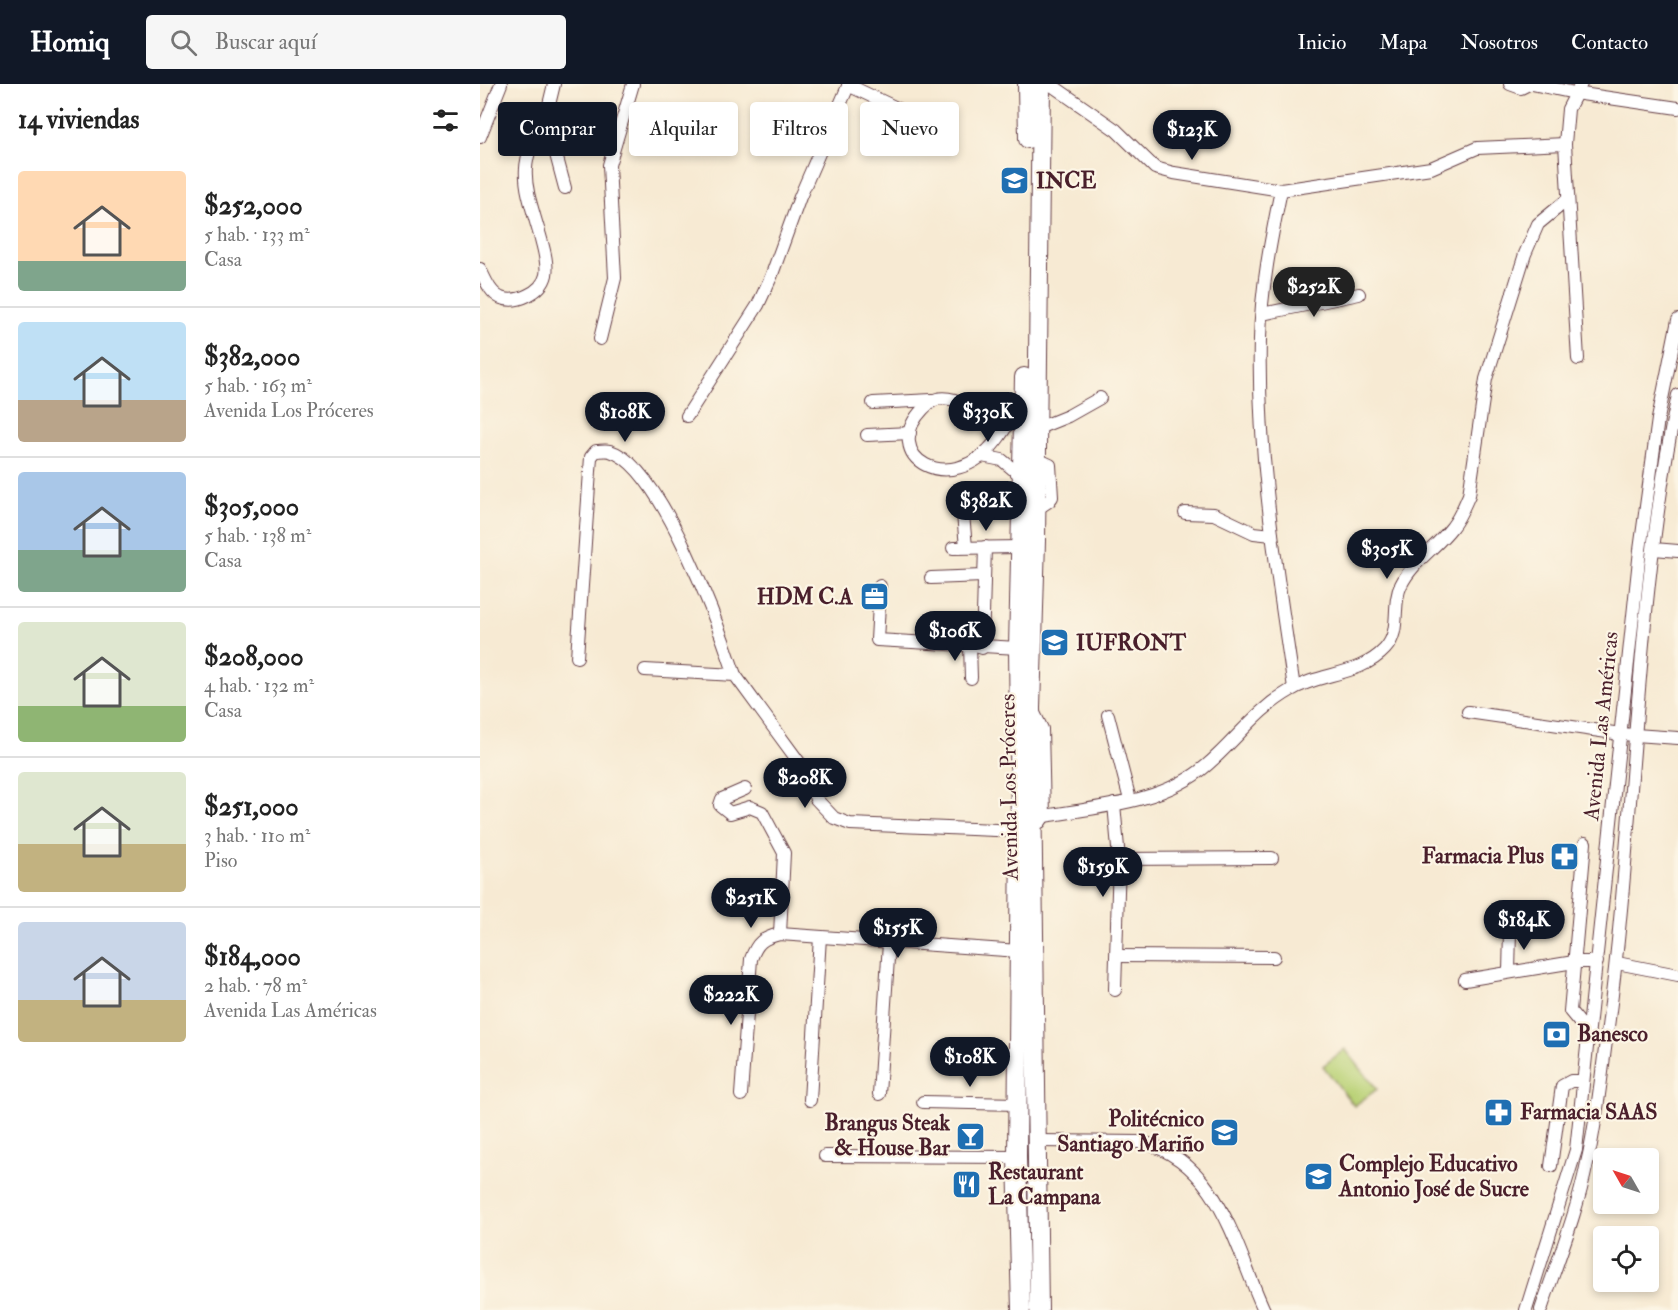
<!DOCTYPE html>
<html lang="es">
<head>
<meta charset="utf-8">
<style>
  :root { --surface:#fff; --page:#f6f6f6; --text:#222; --muted:#767676; --line:#e0e0e0; --accent:#111827 }
  body { margin:0; font-family:"IM FELL Double Pica",serif; background:var(--page); color:var(--text); height:100vh; display:flex; flex-direction:column; font-size:22px; white-space:nowrap }
  * { box-sizing:border-box; margin:0 }
  p { font-size:20px; color:var(--muted) }
  .icon { flex:none; width:33px; height:33px; fill:none; stroke:currentColor; stroke-width:2; stroke-linecap:round; stroke-linejoin:round }
  .map { position:relative; flex:1; overflow:hidden }
  .details { display:flex; flex-direction:column; background:var(--surface); width:480px }
  .details>* { flex:none }
  .hud { position:absolute; left:18px; top:18px; width:570px; height:54px; display:flex; gap:12px }
  .needle { width:39px; rotate:309deg }
  .fabs { position:absolute; left:1113px; top:1064px; display:grid; gap:12px }
  .fabs a { display:grid; place-items:center; width:66px; height:66px; border-radius:6px; background:var(--surface); box-shadow:0 3px 9px #0003; font-size:30px }
  .price { position:absolute; translate:-50% -51px; padding:0 14px; border-radius:21px; background:var(--accent); color:#fff; font-size:20px; line-height:39px; filter:drop-shadow(0 2px 3px #0008) }
  .price::after { content:''; position:absolute; left:50%; top:36px; width:18px; height:14px; margin-left:-9px; background:inherit; clip-path:polygon(0 0,100% 0,50% 100%) }
  .price.on { background:#222; color:#fff }
  ul { padding:0; list-style:none }
  li { display:flex; align-items:center; gap:18px; height:150px; padding:0 18px }
  li+li { border-top:2px solid var(--line) }
  li span { display:grid; place-items:center; flex:none; width:168px; height:120px; border-radius:6px; color:#555 }
  li>.icon { margin-inline-start:auto }
  span .icon { width:72px; height:72px; fill:#fffc; stroke-width:1 }
  li b { font-size:26px }
  h2 { display:flex; justify-content:space-between; align-items:center; height:72px; padding:0 18px; font-size:26px }
  .pill { padding:0 21px; border-radius:6px; background:var(--surface); box-shadow:0 3px 9px #0003; font-size:21px; line-height:54px }
  .pill.on { background:var(--accent); color:#fff }
  header { display:flex; align-items:center; gap:36px; box-sizing:border-box; height:84px; padding:0 30px; background:var(--accent); color:#fff }
  header strong { font-size:28px }
  nav { display:flex; gap:33px; margin-inline-start:auto; font-size:21px }
  .search { width:420px; height:54px; background:var(--page); display:flex; align-items:center; gap:15px; box-sizing:border-box; padding:0 21px; border-radius:6px; color:var(--muted); font-size:22px }
  main { display:flex; flex:1; min-height:0 }
  .map>svg:first-child { display:block }
</style>
</head>
<body>
<header>
<strong>Homiq</strong>
<div class="search"><svg class="icon" aria-label="search" viewBox="0 0 24 24"><circle cx="10" cy="10" r="6"/><path d="M15 15l6 6"/></svg>Buscar aquí</div>
<nav><a>Inicio</a><a>Mapa</a><a>Nosotros</a><a>Contacto</a></nav>
</header>
<main>
<section class="details">
<h2>14 viviendas<svg class="icon" aria-label="filters" viewBox="0 0 24 24"><path d="M4 7h16M4 17h16"/><circle cx="9" cy="7" r="2"/><circle cx="15" cy="17" r="2"/></svg></h2>
<ul>
<li><span style="background:linear-gradient(#ffd9b3 75%,#7fa58c 0)"><svg class="icon" aria-label="home" viewBox="0 0 24 24"><path d="M3 11l9-7 9 7M6 9v11h12V9"/></svg></span><div><b>$252,000</b><p>5 hab. · 133 m²</p><p>Casa</p></div></li>
<li><span style="background:linear-gradient(#bfe0f5 65%,#b9a48a 0)"><svg class="icon" aria-label="home" viewBox="0 0 24 24"><path d="M3 11l9-7 9 7M6 9v11h12V9"/></svg></span><div><b>$382,000</b><p>5 hab. · 163 m²</p><p>Avenida Los Próceres</p></div></li>
<li><span style="background:linear-gradient(#a9c7e8 65%,#7fa58c 0)"><svg class="icon" aria-label="home" viewBox="0 0 24 24"><path d="M3 11l9-7 9 7M6 9v11h12V9"/></svg></span><div><b>$305,000</b><p>5 hab. · 138 m²</p><p>Casa</p></div></li>
<li><span style="background:linear-gradient(#dfe7d0 70%,#8fb573 0)"><svg class="icon" aria-label="home" viewBox="0 0 24 24"><path d="M3 11l9-7 9 7M6 9v11h12V9"/></svg></span><div><b>$208,000</b><p>4 hab. · 132 m²</p><p>Casa</p></div></li>
<li><span style="background:linear-gradient(#dfe7d0 60%,#c2b280 0)"><svg class="icon" aria-label="home" viewBox="0 0 24 24"><path d="M3 11l9-7 9 7M6 9v11h12V9"/></svg></span><div><b>$251,000</b><p>3 hab. · 110 m²</p><p>Piso</p></div></li>
<li><span style="background:linear-gradient(#c9d6e8 65%,#c2b280 0)"><svg class="icon" aria-label="home" viewBox="0 0 24 24"><path d="M3 11l9-7 9 7M6 9v11h12V9"/></svg></span><div><b>$184,000</b><p>2 hab. · 78 m²</p><p>Avenida Las Américas</p></div></li>
</ul>
</section>
<div class="map">
<svg width="1198" height="1226" viewBox="0 0 1198 1226">
  <rect width="100%" height="100%" fill="#fcf5e5"/>
  <filter id="ink" filterUnits="userSpaceOnUse"><feTurbulence type="fractalNoise" baseFrequency=".0167" numOctaves="2"/><feDisplacementMap in="SourceGraphic" scale="12" xChannelSelector="R" yChannelSelector="G"/><feConvolveMatrix kernelMatrix="1 2 1 2 8 2 1 2 1" color-interpolation-filters="sRGB"/></filter>
  <filter id="wash" filterUnits="userSpaceOnUse"><feTurbulence type="fractalNoise" baseFrequency=".008" numOctaves="4" result="noise"/><feDisplacementMap in="SourceGraphic" scale="24" xChannelSelector="R" yChannelSelector="G"/><feGaussianBlur stdDeviation="1.35" result="paint"/><feColorMatrix in="noise" values="0 0 0 0 0 0 0 0 0 0 0 0 0 0 0 0 0 1.4 0 .05"/><feComposite in="paint" operator="in"/></filter>
  <g filter="url(#wash)">
    <rect width="100%" height="100%" fill="#f7ead3"/>
    <path fill="#bad277" stroke="#827851" stroke-width="1.5" d="M865,965L897,1005L874,1022L843,982Z"/>
  </g>
  <g filter="url(#ink)">
    <g fill="none" stroke-linecap="round" stroke-linejoin="round">
      <defs>
        <g id="minor">
          <path d="M74,0L66,33L85,104"/>
          <path d="M570,0L636,46L675,84L694,89L801,106L951,84L997,64L1085,60"/>
          <path d="M1030,0L1041,4L1049,0"/>
          <path d="M1052,0L1095,9L1198,24"/>
          <path d="M368,1L467,48"/>
          <path d="M0,53L21,0"/>
          <path d="M801,106C791,155 781,205 780,255C777,372 797,488 814,604"/>
          <path d="M0,185C5,195 10,209 21,214C37,220 62,208 66,191C68,180 64,166 61,155C46,102 34,83 66,33"/>
          <path d="M782,230L879,210"/>
          <path d="M120,255L135,194L129,81L153,0"/>
          <path d="M1098,275L1085,60L1088,25L1101,0"/>
          <path d="M475,316C460,312 454,314 443,325C398,372 470,416 516,357C527,344 534,328 543,314"/>
          <path d="M393,319L452,316"/>
          <path d="M207,332L278,221L291,193L320,113L369,0"/>
          <path d="M556,345L588,332L620,314"/>
          <path d="M387,351L430,349"/>
          <path d="M502,372L522,376L541,392"/>
          <path d="M555,374L570,381L572,413L569,417L557,425"/>
          <path d="M482,419L486,463"/>
          <path d="M705,429L734,430L774,449L792,451"/>
          <path d="M473,464L540,463"/>
          <path d="M1174,465L1198,467"/>
          <path d="M451,494L503,492"/>
          <path d="M400,502L397,556L538,564"/>
          <path d="M490,561L491,594"/>
          <path d="M502,564L505,463"/>
          <path d="M97,573L111,373L116,367C120,367 126,366 130,367C181,381 239,543 255,591"/>
          <path d="M165,586L255,591L324,685L336,715L354,734L370,740L540,747"/>
          <path d="M553,627L562,645L564,732L560,738"/>
          <path d="M988,628L1141,650L1198,654"/>
          <path d="M628,631L650,716"/>
          <path d="M265,705L242,715L240,721L250,729L270,723L282,728L304,769L300,850"/>
          <path d="M634,720L639,775L635,906"/>
          <path d="M564,732C619,723 684,719 727,681C756,656 777,625 811,606C841,588 880,592 905,565C922,547 911,521 921,501C932,478 957,463 972,443C980,433 984,422 989,411L1006,295L1045,170L1058,140L1087,116"/>
          <path d="M1105,759L1090,927L1109,950"/>
          <path d="M639,775L792,774"/>
          <path d="M637,872L794,873"/>
          <path d="M1137,879L1198,891"/>
          <path d="M1029,888L1030,847"/>
          <path d="M985,896L1094,878H1117"/>
          <path d="M399,1010L409,859"/>
          <path d="M261,1011L271,875C277,858 283,854 300,850L539,867"/>
          <path d="M330,1016L340,853"/>
          <path d="M443,1018L538,1020"/>
          <path d="M556,1057L662,1058C740,1079 754,1161 784,1226"/>
          <path d="M345,1072L537,1073"/>
          <path d="M1071,1082L1082,1002L1091,997H1102"/>
          <path d="M1046,1226L1096,1066L1160,466L1178,335L1198,236"/>
          <path d="M1061,1226C1077,1178 1097,1129 1107,1079C1117,1037 1121,993 1127,950C1156,738 1154,521 1198,311"/>
        </g>
        <g id="highway">
          <path d="M547,0L548,55"/>
          <path d="M541,1226L537,1073L540,747L538,564L544,293"/>
          <path d="M559,1226L551,624L556,457L561,0"/>
        </g>
      </defs>
      <use href="#minor" stroke="#643d44" stroke-width="14"/>
      <use href="#highway" stroke="#643d44" stroke-width="20"/>
      <use href="#minor" stroke="#fff" stroke-width="12"/>
      <use href="#highway" stroke="#fff" stroke-width="18"/>
    </g>
  </g>
  <defs>
    <symbol id="university-square" viewBox="-11 -11 22 22"><rect x="-9" y="-9" width="18" height="18" rx="4" fill="#1f6fb2" stroke="#fcf5e5"/><path d="M0-5L7-2L0 1L-7-2ZM-4 1L0 2.5L4 1V4Q0 6-4 4Z" fill="#fff"/></symbol>
    <symbol id="office-square" viewBox="-11 -11 22 22"><rect x="-9" y="-9" width="18" height="18" rx="4" fill="#1f6fb2" stroke="#fcf5e5"/><path d="M-6-3h4V-5.5h4V-3h4V5H-6ZM-1-4.5V-3h2v-1.5ZM-6 0V1H6V0Z" fill="#fff"/></symbol>
    <symbol id="school-square" viewBox="-11 -11 22 22"><rect x="-9" y="-9" width="18" height="18" rx="4" fill="#1f6fb2" stroke="#fcf5e5"/><path d="M0-5L7-2L0 1L-7-2ZM-4 1L0 2.5L4 1V4Q0 6-4 4Z" fill="#fff"/></symbol>
    <symbol id="pharmacy-square" viewBox="-11 -11 22 22"><rect x="-9" y="-9" width="18" height="18" rx="4" fill="#1f6fb2" stroke="#fcf5e5"/><path d="M-2-6h4v4h4v4h-4v4h-4v-4h-4v-4h4Z" fill="#fff"/></symbol>
    <symbol id="bank-square" viewBox="-11 -11 22 22"><rect x="-9" y="-9" width="18" height="18" rx="4" fill="#1f6fb2" stroke="#fcf5e5"/><path d="M-6-4H6V4H-6ZM0-2.3a2.3 2.3 0 1 0 0 4.6a2.3 2.3 0 1 0 0-4.6Z" fill="#fff"/></symbol>
    <symbol id="bar-square" viewBox="-11 -11 22 22"><rect x="-9" y="-9" width="18" height="18" rx="4" fill="#1f6fb2" stroke="#fcf5e5"/><path d="M-6-5H6L.8 .8V4.5H3.5V6h-7V4.5H-.8V.8Z" fill="#fff"/></symbol>
    <symbol id="restaurant-square" viewBox="-11 -11 22 22"><rect x="-9" y="-9" width="18" height="18" rx="4" fill="#1f6fb2" stroke="#fcf5e5"/><path d="M-5-6h1v4h1v-4h1v4h1v-4h1v5L-1.5 .5V6h-2V.5L-5-1ZM5-6V6H3V1.5H1.5Q1.5-4 5-6Z" fill="#fff"/></symbol>
  </defs>
  <g fill-rule="evenodd">
    <use href="#university-square" x="518" y="80" width="33" height="33"/>
    <use href="#office-square" x="378" y="496" width="33" height="33"/>
    <use href="#school-square" x="558" y="542" width="33" height="33"/>
    <use href="#pharmacy-square" x="1068" y="756" width="33" height="33"/>
    <use href="#bank-square" x="1060" y="934" width="33" height="33"/>
    <use href="#pharmacy-square" x="1002" y="1012" width="33" height="33"/>
    <use href="#university-square" x="728" y="1032" width="33" height="33"/>
    <use href="#bar-square" x="474" y="1036" width="33" height="33"/>
    <use href="#university-square" x="822" y="1076" width="33" height="33"/>
    <use href="#restaurant-square" x="470" y="1084" width="33" height="33"/>
  </g>
  <g text-anchor="middle" dominant-baseline="central" stroke-width="4.5" stroke-linejoin="round" paint-order="stroke">
    <g font-size="22" font-weight="bold" fill="#4a1f2b" stroke="#fcf5e5" text-anchor="start">
      <text x="556" y="97">INCE</text>
      <text x="373" y="513" text-anchor="end">HDM C.A</text>
      <text x="596" y="559">IUFRONT</text>
      <text x="1064" y="772" text-anchor="end">Farmacia Plus</text>
      <text x="1097" y="950">Banesco</text>
      <text x="1040" y="1028">Farmacia SAAS</text>
      <text x="724" y="1035" text-anchor="end">Politécnico<tspan x="724" dy="25">Santiago Mariño</tspan></text>
      <text x="470" y="1039" text-anchor="end">Brangus Steak<tspan x="470" dy="25">&amp; House Bar</tspan></text>
      <text x="859" y="1080">Complejo Educativo<tspan x="859" dy="25">Antonio José de Sucre</tspan></text>
      <text x="508" y="1088">Restaurant<tspan x="508" dy="25">La Campana</tspan></text>
    </g>
    <g font-size="22" fill="#4a1f2b" stroke="#fcf5e5">
      <text transform="translate(1121 642) rotate(-84)">Avenida Las Américas</text>
      <text transform="translate(529 703) rotate(-91)">Avenida Los Próceres</text>
    </g>
  </g>
</svg>
<div class="fabs">
<a><svg class="needle" viewBox="-14 -14 28 28"><path d="M0-13l5 13h-10z" fill="#e53935"/><path d="M0 13l5-13h-10z" fill="#767676"/></svg></a>
<a><svg class="icon" aria-label="locate" viewBox="0 0 24 24"><circle cx="12" cy="12" r="6"/><path d="M12 2v4M12 18v4M2 12h4M18 12h4"/></svg></a>
</div>
<b class="price" style="left:712px;top:77px">$123K</b>
<b class="price on" style="left:834px;top:234px">$252K</b>
<b class="price" style="left:145px;top:359px">$108K</b>
<b class="price" style="left:508px;top:359px">$330K</b>
<b class="price" style="left:506px;top:448px">$382K</b>
<b class="price" style="left:907px;top:496px">$305K</b>
<b class="price" style="left:475px;top:578px">$106K</b>
<b class="price" style="left:325px;top:725px">$208K</b>
<b class="price" style="left:623px;top:814px">$159K</b>
<b class="price" style="left:271px;top:845px">$251K</b>
<b class="price" style="left:1044px;top:867px">$184K</b>
<b class="price" style="left:418px;top:875px">$155K</b>
<b class="price" style="left:251px;top:942px">$222K</b>
<b class="price" style="left:490px;top:1004px">$108K</b>
<div class="hud">
<a class="pill on">Comprar</a>
<a class="pill">Alquilar</a>
<a class="pill">Filtros</a>
<a class="pill">Nuevo</a>
</div>
</div>
</main>
</body>
</html>
